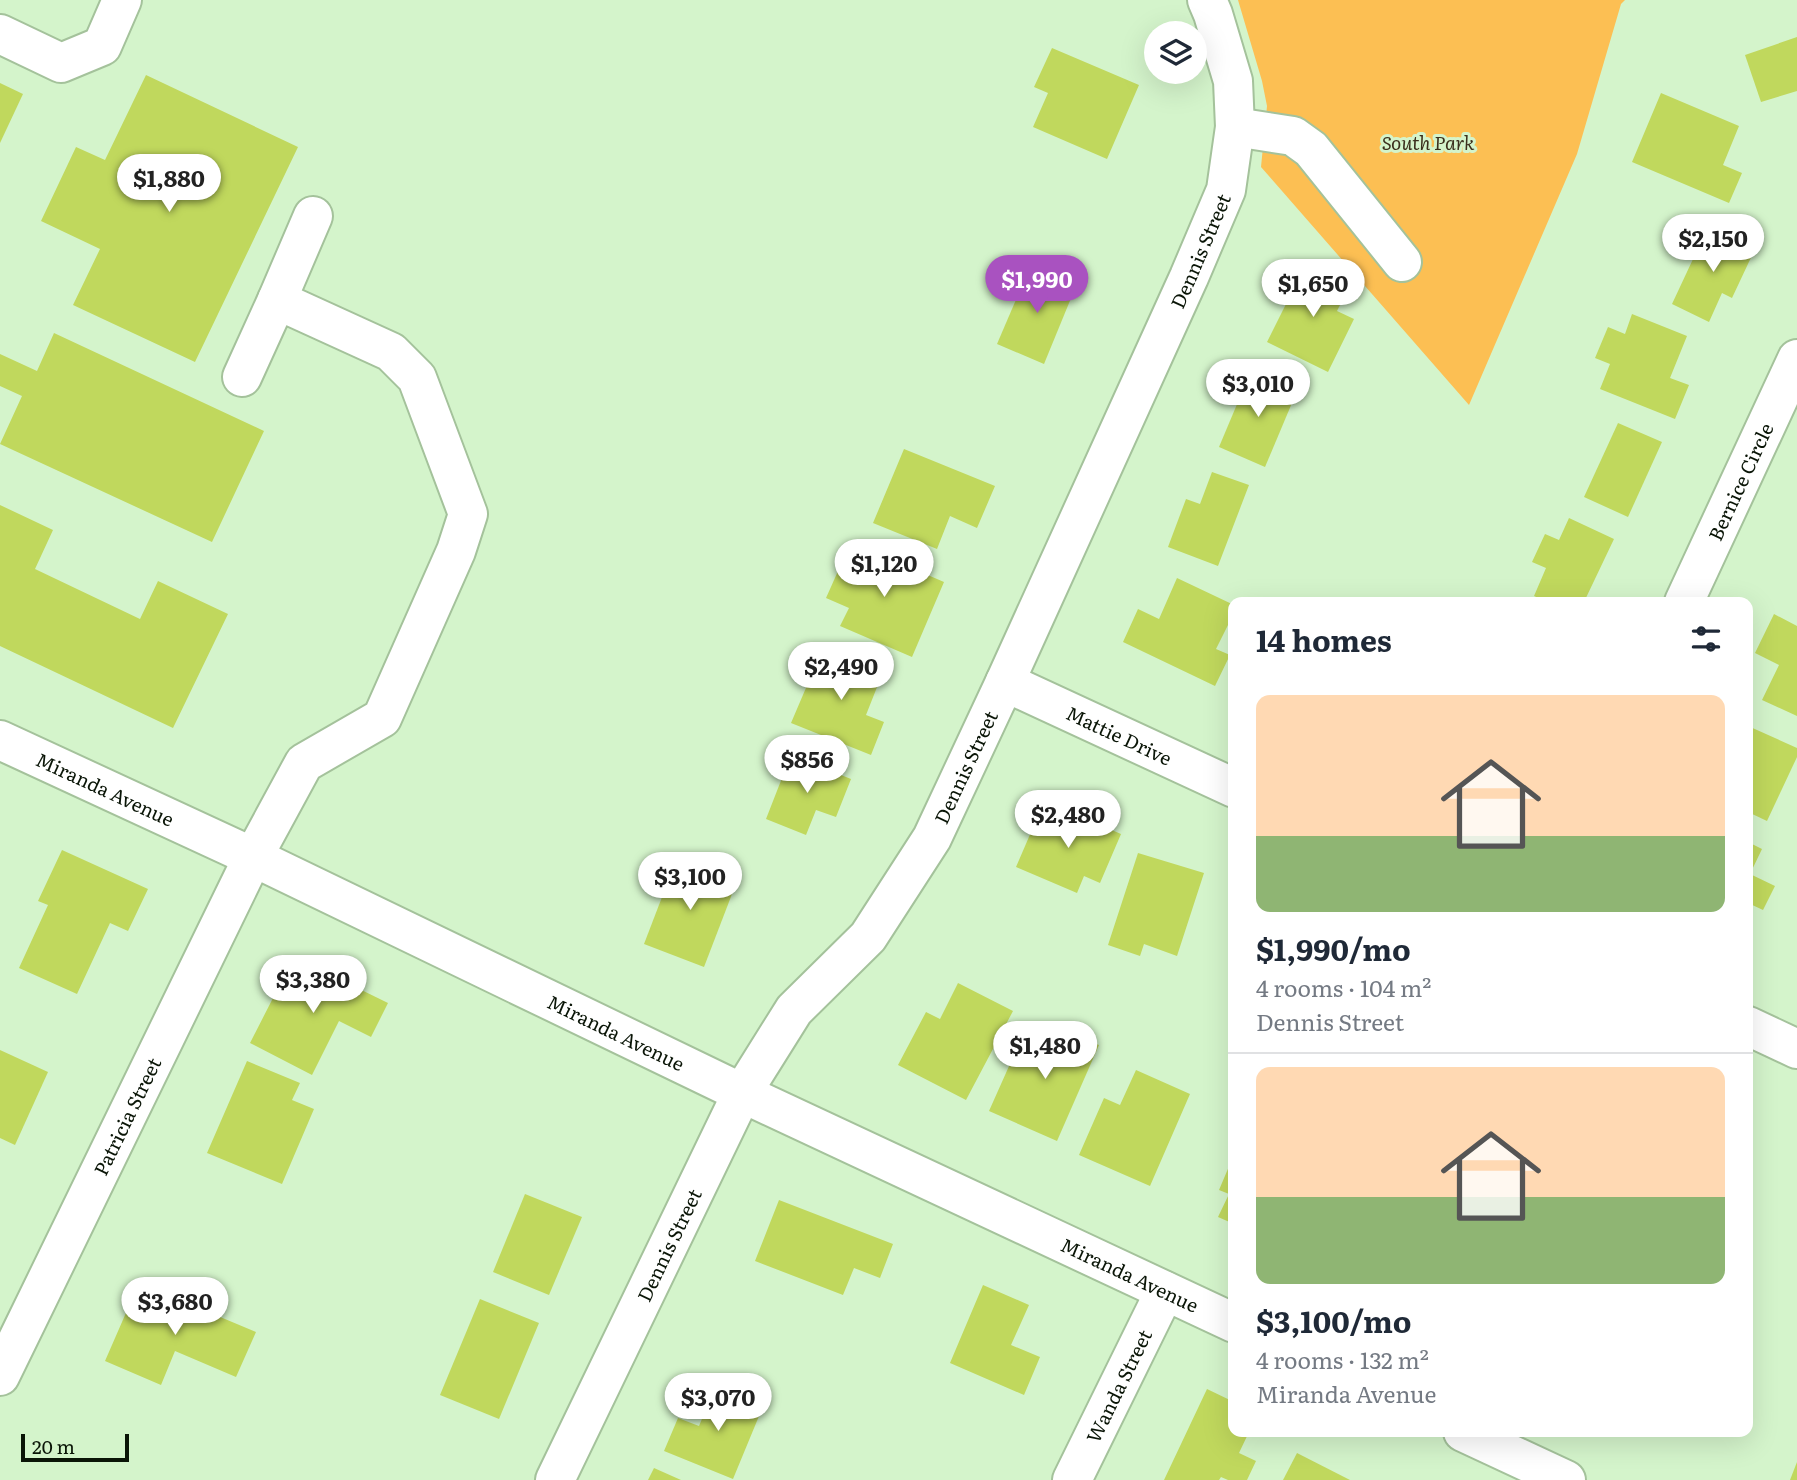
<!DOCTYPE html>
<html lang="en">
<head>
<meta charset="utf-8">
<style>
  :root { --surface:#fff; --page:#f2f2f3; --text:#1f2937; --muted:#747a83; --line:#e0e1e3; --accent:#a952c0 }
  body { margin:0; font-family:Literata,serif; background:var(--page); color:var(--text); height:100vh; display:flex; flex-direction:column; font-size:26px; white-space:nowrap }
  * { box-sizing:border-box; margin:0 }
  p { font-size:23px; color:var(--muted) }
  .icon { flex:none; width:38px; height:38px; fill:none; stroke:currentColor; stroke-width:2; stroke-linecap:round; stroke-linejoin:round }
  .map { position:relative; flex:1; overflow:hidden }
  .details { position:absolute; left:1228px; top:597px; width:525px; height:840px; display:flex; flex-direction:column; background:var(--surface); border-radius:14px; box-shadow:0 7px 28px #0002 }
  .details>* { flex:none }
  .tools { position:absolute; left:1144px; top:21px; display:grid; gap:14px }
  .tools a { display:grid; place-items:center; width:63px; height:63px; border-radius:50%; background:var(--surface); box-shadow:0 7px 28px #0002; font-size:35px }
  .scale { position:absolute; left:21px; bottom:18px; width:108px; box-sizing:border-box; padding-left:7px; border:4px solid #0a1507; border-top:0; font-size:19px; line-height:24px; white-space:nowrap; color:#0a1507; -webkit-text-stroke:5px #d4f4cb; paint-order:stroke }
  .price { position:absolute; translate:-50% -60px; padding:0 16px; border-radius:24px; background:#fff; color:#222; font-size:23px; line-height:46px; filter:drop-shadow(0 2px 4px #0008) }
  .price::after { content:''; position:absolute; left:50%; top:42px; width:21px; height:16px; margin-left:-10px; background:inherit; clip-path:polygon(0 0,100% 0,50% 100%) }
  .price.selected { background:var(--accent); color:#fff }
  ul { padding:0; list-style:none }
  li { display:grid; align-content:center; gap:14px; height:371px; padding:0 28px }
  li+li { border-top:2px solid var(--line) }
  li span { display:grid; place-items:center; height:217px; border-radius:14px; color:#555 }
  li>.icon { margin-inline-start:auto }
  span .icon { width:126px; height:126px; fill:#fffc; stroke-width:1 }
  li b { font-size:30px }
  h2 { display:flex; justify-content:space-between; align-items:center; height:84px; padding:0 28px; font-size:30px }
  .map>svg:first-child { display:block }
</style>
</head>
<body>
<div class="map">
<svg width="1797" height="1480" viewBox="0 0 1797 1480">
  <rect width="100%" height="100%" fill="#d4f4cb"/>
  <path fill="#fcbf53" d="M1238,0H1625L1621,4L1577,154L1469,405L1261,167L1267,106L1262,81Z"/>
  <g fill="#c0d85d">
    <path d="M1797,37V91L1761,102L1745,55Z"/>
    <path d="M1052,48L1139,85L1107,159L1033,127L1048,93L1034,87Z"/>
    <path d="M146,75L298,147L195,362L73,305L100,249L41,221L76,147L105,160Z"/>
    <path d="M0,83L23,94L0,143Z"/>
    <path d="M1661,93L1739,126L1723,165L1742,173L1729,203L1632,162Z"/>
    <path d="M1708,227L1755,249L1732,298L1722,293L1709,322L1672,304Z"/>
    <path d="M1306,264L1350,285L1337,311L1354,319L1328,372L1267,342Z"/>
    <path d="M1030,267L1076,286L1044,364L997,344Z"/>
    <path d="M1632,314L1687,336L1670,378L1689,385L1675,419L1600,389L1610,364L1595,358L1608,327L1625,334Z"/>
    <path d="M54,333L264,431L212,542L0,444L22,396L0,386V354L37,371Z"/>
    <path d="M1251,371L1297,391L1265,467L1219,447Z"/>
    <path d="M1618,423L1662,442L1628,517L1584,497Z"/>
    <path d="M904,449L995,486L977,528L950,516L937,549L873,523Z"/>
    <path d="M1212,472L1249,485L1218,566L1168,547L1186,499L1200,504Z"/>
    <path d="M0,505L53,530L35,569L140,619L158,581L228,614L173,728L0,646Z"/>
    <path d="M1569,518L1614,539L1584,602H1547L1534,596L1546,568L1532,562L1545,534L1559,540Z"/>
    <path d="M851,542L944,582L912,657L840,626L849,608L826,598Z"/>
    <path d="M1177,578L1234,605V613L1216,649L1230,655L1215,686L1123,642L1138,609L1159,619Z"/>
    <path d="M1774,614L1797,626V716L1762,700L1779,665L1755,653Z"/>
    <path d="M823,648L883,672L866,715L884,722L871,755L791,723Z"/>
    <path d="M1748,726L1797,748V757L1767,821L1748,812Z"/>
    <path d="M791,755L851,779L836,817L816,810L806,835L766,819Z"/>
    <path d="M1041,809L1069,821L1072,813L1121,834L1100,883L1084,876L1077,893L1016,867Z"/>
    <path d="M1748,842L1762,849L1750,874L1775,886L1763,910L1748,903Z"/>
    <path d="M62,850L148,889L128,931L110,923L77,994L19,968L48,905L38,901Z"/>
    <path d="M1138,853L1204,873L1177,956L1144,944L1140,956L1108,945Z"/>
    <path d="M677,858L737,881L704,967L644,944Z"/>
    <path d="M294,957L388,1003L371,1037L339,1021L312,1075L250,1043Z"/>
    <path d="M958,983L1013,1011L966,1100L898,1065L926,1012L940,1019Z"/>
    <path d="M1047,1023L1099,1045L1057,1141L989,1111L1022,1037L1038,1043Z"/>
    <path d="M0,1050L48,1072L15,1145L0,1138Z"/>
    <path d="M247,1061L300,1083L292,1100L314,1109L282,1184L207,1153Z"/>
    <path d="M1136,1070L1190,1094L1150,1186L1079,1155L1104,1098L1120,1105Z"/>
    <path d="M1230,1164L1234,1166V1224L1218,1217L1229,1194L1219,1190Z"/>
    <path d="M525,1194L582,1217L549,1295L493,1272Z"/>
    <path d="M779,1200L893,1244L880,1278L854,1268L843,1295L755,1261Z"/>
    <path d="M139,1283L256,1332L236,1377L175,1351L161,1385L105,1361Z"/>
    <path d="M983,1285L1029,1305L1011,1345L1040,1357L1024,1395L950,1363Z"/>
    <path d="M480,1299L539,1323L499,1419L440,1395Z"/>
    <path d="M716,1385L764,1404L733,1479L664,1451L678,1418L699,1426Z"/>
    <path d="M1207,1389L1234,1402V1432H1249L1239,1453L1256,1461L1247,1480H1228L1221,1477L1219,1480H1164Z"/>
    <path d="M1297,1453L1350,1480H1283Z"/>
    <path d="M1797,1462V1480H1790Z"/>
    <path d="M654,1468L681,1480H648Z"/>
  </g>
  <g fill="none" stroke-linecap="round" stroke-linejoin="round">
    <defs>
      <g id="minor">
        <path d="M0,34L61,63L102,46L122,0"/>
        <path d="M1235,127L1293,136L1311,149L1402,262"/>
        <path d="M277,300L313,216"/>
        <path id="s1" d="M1684,602L1797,359"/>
        <path id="s2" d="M1005,682L1234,788"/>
        <path id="s3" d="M0,740L253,857L742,1093L1234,1323"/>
        <path d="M1748,1026L1797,1049"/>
        <path id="s4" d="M0,1376L253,857L304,763L382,718L456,551L468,514L417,378L391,352L277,300L242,377"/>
        <path d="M1463,1432L1566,1480"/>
        <path id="s5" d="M555,1480L742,1093L794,1010L868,937L932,838L1005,682L1189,277L1226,190L1235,127L1233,81L1213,14L1207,0"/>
        <path id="s6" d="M1072,1480L1165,1291"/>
      </g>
    </defs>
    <use href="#minor" stroke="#a4c29b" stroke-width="42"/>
    <use href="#minor" stroke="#fff" stroke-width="38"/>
  </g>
  <g text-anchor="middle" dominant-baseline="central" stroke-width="6" stroke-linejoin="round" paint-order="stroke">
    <g font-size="19" font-style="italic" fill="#3c301d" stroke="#d4f4cb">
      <text x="1428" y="142">South Park</text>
    </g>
    <g font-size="19" fill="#0a1507" stroke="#d4f4cb">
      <text stroke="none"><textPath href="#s5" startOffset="1395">Dennis Street</textPath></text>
      <text stroke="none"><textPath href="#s1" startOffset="133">Bernice Circle</textPath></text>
      <text stroke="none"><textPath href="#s2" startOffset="126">Mattie Drive</textPath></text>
      <text stroke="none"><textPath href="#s5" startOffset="828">Dennis Street</textPath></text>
      <text stroke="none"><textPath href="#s3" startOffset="116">Miranda Avenue</textPath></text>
      <text stroke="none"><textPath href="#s3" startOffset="682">Miranda Avenue</textPath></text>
      <text stroke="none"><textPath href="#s4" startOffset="289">Patricia Street</textPath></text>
      <text stroke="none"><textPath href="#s5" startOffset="261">Dennis Street</textPath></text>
      <text stroke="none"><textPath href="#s3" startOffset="1250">Miranda Avenue</textPath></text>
      <text stroke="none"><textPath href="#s6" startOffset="105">Wanda Street</textPath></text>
    </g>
  </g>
</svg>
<div class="tools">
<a><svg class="icon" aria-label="layers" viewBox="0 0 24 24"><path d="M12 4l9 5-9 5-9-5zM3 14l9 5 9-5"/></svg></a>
</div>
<div class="scale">20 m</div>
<b class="price" style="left:169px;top:214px">$1,880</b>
<b class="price" style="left:1713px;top:274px">$2,150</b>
<b class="price selected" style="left:1037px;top:315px">$1,990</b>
<b class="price" style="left:1313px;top:319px">$1,650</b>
<b class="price" style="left:1258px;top:419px">$3,010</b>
<b class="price" style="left:884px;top:599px">$1,120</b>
<b class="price" style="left:841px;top:702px">$2,490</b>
<b class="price" style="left:807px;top:795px">$856</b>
<b class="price" style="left:1068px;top:850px">$2,480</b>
<b class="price" style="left:690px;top:912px">$3,100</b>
<b class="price" style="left:313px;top:1015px">$3,380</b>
<b class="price" style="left:1045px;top:1081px">$1,480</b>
<b class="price" style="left:175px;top:1337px">$3,680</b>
<b class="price" style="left:718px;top:1433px">$3,070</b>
<section class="details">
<h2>14 homes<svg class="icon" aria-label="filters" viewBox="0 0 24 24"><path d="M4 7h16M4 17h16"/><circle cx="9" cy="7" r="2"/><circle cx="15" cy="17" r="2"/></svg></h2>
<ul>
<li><span style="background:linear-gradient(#ffd9b3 65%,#8fb573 0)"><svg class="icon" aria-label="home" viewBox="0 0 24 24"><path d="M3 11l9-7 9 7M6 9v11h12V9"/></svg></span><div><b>$1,990/mo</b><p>4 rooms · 104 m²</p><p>Dennis Street</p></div></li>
<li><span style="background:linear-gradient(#ffd9b3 60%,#8fb573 0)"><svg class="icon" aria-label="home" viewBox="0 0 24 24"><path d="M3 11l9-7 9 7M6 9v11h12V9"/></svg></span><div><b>$3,100/mo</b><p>4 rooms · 132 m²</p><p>Miranda Avenue</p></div></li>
</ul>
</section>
</div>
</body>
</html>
